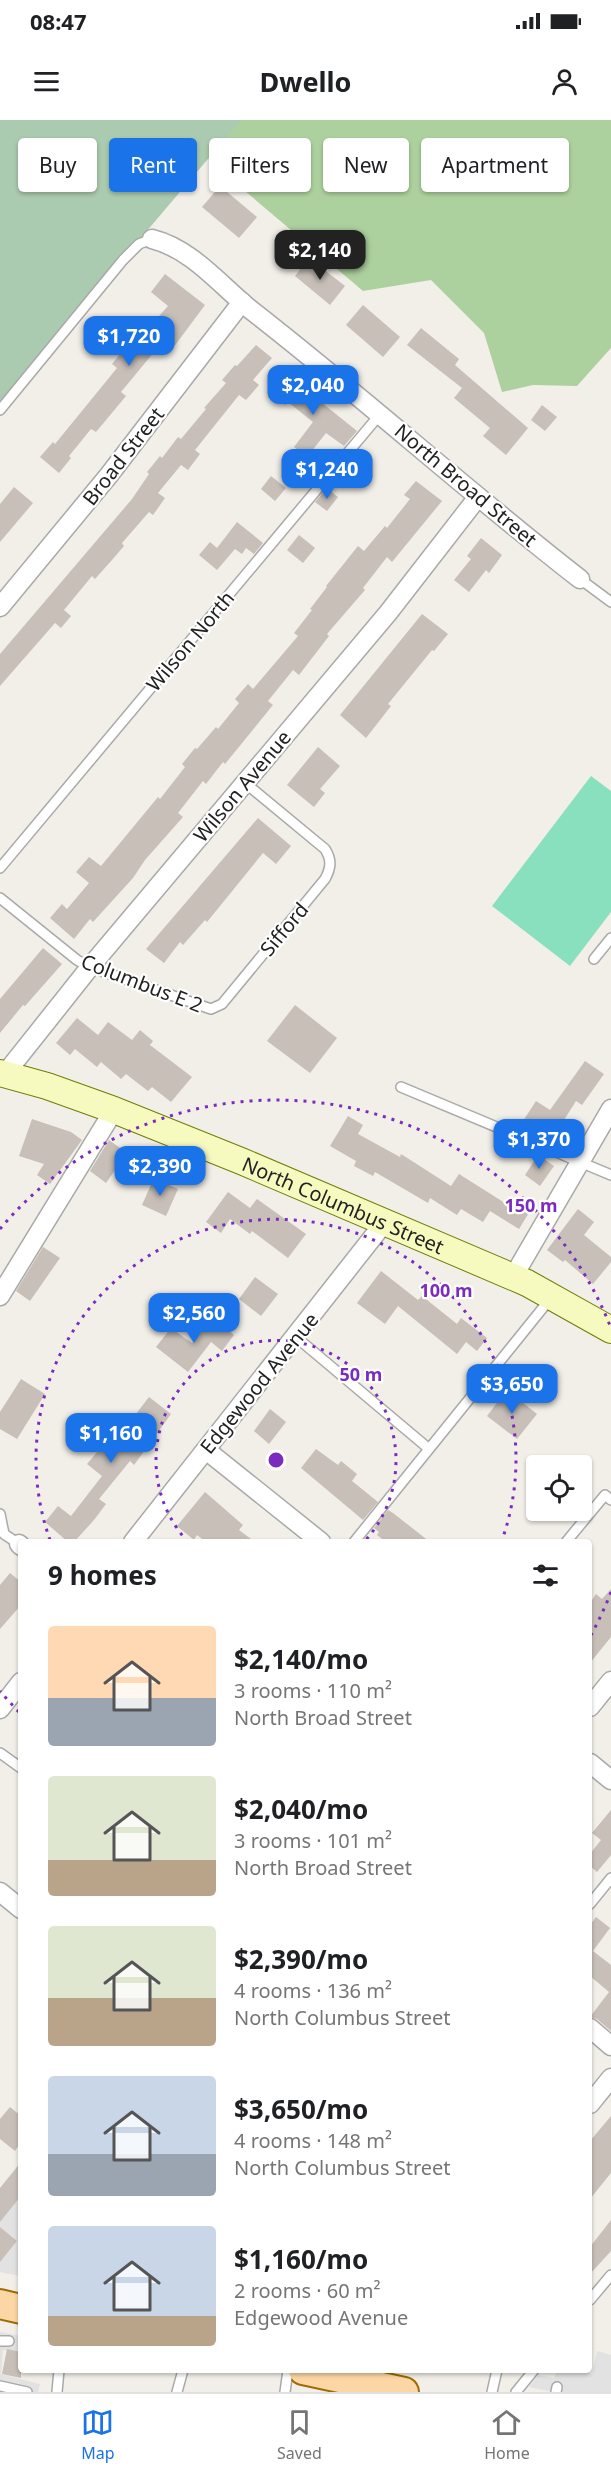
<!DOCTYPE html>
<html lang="en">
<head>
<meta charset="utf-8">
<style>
  :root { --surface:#fff; --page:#f6f6f6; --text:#202124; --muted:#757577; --line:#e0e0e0; --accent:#1a73e8 }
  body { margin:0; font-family:"Noto Sans",sans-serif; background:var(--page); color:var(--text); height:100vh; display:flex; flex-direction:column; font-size:22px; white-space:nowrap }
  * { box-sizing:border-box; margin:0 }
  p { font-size:20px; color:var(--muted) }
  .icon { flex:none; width:33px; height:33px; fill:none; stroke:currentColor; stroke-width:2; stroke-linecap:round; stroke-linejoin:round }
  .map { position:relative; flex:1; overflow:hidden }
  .details { position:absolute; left:18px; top:1419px; width:574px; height:834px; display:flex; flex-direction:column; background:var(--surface); border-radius:6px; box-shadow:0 2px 4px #0004 }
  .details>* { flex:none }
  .hud { position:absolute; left:18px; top:18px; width:576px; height:54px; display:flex; gap:12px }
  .fabs { position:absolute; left:526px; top:1335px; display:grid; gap:12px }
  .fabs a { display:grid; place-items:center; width:66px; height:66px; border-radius:6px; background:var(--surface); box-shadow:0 2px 4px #0004; font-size:30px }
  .price { position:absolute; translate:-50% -51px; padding:0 14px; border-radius:12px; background:var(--accent); color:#fff; font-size:20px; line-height:39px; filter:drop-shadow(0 2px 3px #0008) }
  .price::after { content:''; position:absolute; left:50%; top:36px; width:18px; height:14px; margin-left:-9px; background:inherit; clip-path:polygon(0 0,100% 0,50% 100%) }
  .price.current { background:#222; color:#fff }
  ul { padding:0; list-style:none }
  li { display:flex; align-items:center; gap:18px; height:150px; padding:0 30px }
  li span { display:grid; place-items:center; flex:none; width:168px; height:120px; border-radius:6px; color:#555 }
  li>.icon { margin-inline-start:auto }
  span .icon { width:72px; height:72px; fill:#fffc; stroke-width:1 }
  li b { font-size:26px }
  h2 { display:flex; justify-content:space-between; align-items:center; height:72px; padding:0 30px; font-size:26px }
  .tag { padding:0 21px; border-radius:6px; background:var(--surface); box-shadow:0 2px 4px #0004; font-size:21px; line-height:54px }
  .tag.current { background:var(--accent); color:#fff }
  .status { display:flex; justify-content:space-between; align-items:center; height:42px; padding:0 30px; background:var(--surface); direction:ltr }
  .status svg { height:16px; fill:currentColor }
  header { display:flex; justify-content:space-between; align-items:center; height:78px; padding:0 30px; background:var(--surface); font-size:27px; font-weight:700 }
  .dock { display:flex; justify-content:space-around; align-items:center; height:84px; border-top:2px solid var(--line); background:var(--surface); font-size:16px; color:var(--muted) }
  .dock a { display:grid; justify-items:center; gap:3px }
  .dock .current { color:var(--accent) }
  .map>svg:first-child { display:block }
</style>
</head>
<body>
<div class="status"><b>08:47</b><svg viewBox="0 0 49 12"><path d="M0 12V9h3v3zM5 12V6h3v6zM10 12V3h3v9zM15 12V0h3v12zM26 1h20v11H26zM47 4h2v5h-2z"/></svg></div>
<header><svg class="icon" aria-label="menu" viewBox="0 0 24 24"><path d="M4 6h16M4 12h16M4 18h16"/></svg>Dwello<svg class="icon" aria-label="person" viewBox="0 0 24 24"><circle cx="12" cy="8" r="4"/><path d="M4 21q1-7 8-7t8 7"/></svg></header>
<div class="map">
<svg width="611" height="2272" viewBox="0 0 611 2272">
  <rect width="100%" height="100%" fill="#f2efe9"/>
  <path fill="#add19e" d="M226,0H611V228L577,266L533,265L502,272L484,213L431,160L363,171L232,60L221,6Z"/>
  <path fill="#aacbaf" d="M0,0H241L0,284Z"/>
  <path fill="#88e0be" d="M591,656L611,671V792L570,846L492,786Z"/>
  <g fill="#e2e2e2">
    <path d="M21,2076V2154L20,2156L0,2152V2136L4,2137L17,2121L0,2107V2102Z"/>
    <path d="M0,2212L21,2216L19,2232L3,2230L1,2254L40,2264L38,2272H0Z"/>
    <path d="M597,2231L611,2235V2272H553L529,2267L538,2255L554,2258L557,2250H575L592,2254Z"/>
  </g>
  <g fill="#c7bfb8">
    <path d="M220,66L257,97L239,118L202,87Z"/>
    <path d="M309,138L345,166L330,185L295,156Z"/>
    <path d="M165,154L205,185L173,228L164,220L121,272L126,276L96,312L91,309L69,336L71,338L59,353L40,337L53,322L55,324L117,248L112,244L124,229L141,210L144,213L168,186L151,172Z"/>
    <path d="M363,185L400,217L383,237L346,205Z"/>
    <path d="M421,208L459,239L455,245L528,308L506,335L483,316L490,308L454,278L462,268L407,225Z"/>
    <path d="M256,225L272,238L253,260L259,265L246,280L239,275L195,330L200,334L188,350L181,345L158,373L165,378L153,395L149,392L122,423L124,426L112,440L95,459L92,456L64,490L71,496L61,508L55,503L0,566V534L132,379L149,354L147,352L160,336L162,338L178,317L181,319L206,289L204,288L226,263L222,260L235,245L237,246Z"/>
    <path d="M293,251L305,261L301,266L357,311L344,326L326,313L307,337L294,327L313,302L288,282L285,285L273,276Z"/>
    <path d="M542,285L557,297L545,311L531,300Z"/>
    <path d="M271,356L286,368L275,381L261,369Z"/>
    <path d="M416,361L442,381L392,442L387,437L363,468L365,470L327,514L329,516L299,555L293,550L268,581L273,585L225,644L223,642L206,664L203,661L178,693L183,697L145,740L133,758L93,802L90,799L74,819L50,798L62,784L67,789L89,763L76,752L89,737L101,746L158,677L160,679L185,647L182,644L195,628L197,629L216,607L218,609L239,583L235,579L248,564L253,569L298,516L294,513L312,490L310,489L327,467L326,466L358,426L364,431L385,406L387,408L410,379L404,375Z"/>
    <path d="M14,367L33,383L0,422V384Z"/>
    <path d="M327,368L338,377L327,391L315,382Z"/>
    <path d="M237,402L263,423L254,434L246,428L242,434L235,429L217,450L199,435L210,422L217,428Z"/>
    <path d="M299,415L315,428L303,443L287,430Z"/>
    <path d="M481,418L502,435L489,453L486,450L469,472L454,460L471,439L467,436Z"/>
    <path d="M422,494L448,514L434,531L432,530L388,584L391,586L366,618L340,595Z"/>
    <path d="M318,627L340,646L320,669L325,673L314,687L287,665Z"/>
    <path d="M258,698L291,726L276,744L263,733L207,802L205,800L183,825L180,822L164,843L146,829Z"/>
    <path d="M43,828L62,844L25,886L23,885L0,913V879Z"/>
    <path d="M295,885L337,918L310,953L267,921Z"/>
    <path d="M77,898L98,915L108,902L132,920L140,910L153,921L150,925L192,957L171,982L152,967L148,971L126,954L121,959L101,942L97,947L75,929L70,935L56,923Z"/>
    <path d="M585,941L604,954L582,985L576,981L552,1019L523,1001L536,981L550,990Z"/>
    <path d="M348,996L363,1005L358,1014L400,1037L401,1034L451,1066L459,1054L505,1083L509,1078L530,1091L519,1109L490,1091L483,1102L461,1089L457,1095L430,1078L428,1083L375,1052L373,1056L354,1046L356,1041L330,1026Z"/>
    <path d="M32,999L71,1012L82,1020L50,1064L37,1055L44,1044L19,1036Z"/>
    <path d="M109,1020L127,1033L106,1063L90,1051Z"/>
    <path d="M538,1035L554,1046L540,1066L525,1055Z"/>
    <path d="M154,1058L178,1069L166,1096L142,1085Z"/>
    <path d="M228,1072L250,1088L257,1079L306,1114L288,1138L252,1111L250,1114L230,1099L221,1113L206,1102Z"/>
    <path d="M578,1089L594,1102L584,1115L611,1137V1142L593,1164L565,1140L563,1142L547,1130Z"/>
    <path d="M43,1127L60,1138L30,1181L16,1171Z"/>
    <path d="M381,1151L418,1180L422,1176L457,1204L461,1198L487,1218L477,1231L466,1222L457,1234L398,1186L385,1204L357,1183Z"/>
    <path d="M255,1157L278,1174L261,1196L239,1179Z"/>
    <path d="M213,1198L234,1215L222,1231L211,1222L188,1252L156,1227L171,1208L192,1223Z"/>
    <path d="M21,1259L45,1274L17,1319L0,1309V1292Z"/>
    <path d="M507,1270L537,1294L517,1319L487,1296Z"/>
    <path d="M149,1277L171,1294L134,1345L130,1341L99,1379L106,1384L94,1400L74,1422H68L45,1402L58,1386L71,1396L102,1356L87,1344L105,1323L89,1310L101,1294L121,1309L127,1302L129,1303Z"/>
    <path d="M270,1289L286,1302L269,1324L254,1311Z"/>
    <path d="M316,1329L338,1345L341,1341L357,1354L352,1361L378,1382L363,1400L301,1348Z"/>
    <path d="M205,1372L243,1405L239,1410L255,1422H206L197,1415L194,1420L177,1406Z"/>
    <path d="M388,1390L393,1393L430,1422H386L377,1415L379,1412L374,1408Z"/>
    <path d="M10,1453L21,1462V1485L0,1509V1465Z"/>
    <path d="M611,1469V1517L590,1543V1483L596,1474L602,1479Z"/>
    <path d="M611,1690V1735L597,1752L590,1746V1734L601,1720L592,1713Z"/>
    <path d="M596,1797L610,1808L593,1831L611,1845V1911L597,1899L590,1897L609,1872L590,1856V1805Z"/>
    <path d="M10,1987L21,1996V2022L15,2031L0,2019V1999Z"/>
    <path d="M611,1996V2053L590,2079V2021Z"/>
    <path d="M21,2042V2076L0,2102V2068Z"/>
    <path d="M611,2100V2131L590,2154V2127Z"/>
    <path d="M0,2107L17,2121L0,2142Z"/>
    <path d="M7,2229L21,2232V2258L2,2254Z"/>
  </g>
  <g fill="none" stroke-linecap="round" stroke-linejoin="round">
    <defs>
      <g id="service">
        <path d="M0,290L123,140L139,124L152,119"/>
        <path d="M580,459L611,482"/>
        <path d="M0,748L381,293"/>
        <path d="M0,778L77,840L90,847L211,889L222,884L325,759C331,748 332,740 325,729L244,662"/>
        <path d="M594,839L611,818"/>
        <path d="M401,967L611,1055"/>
        <path d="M296,1217L428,1328"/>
        <path d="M0,1394L4,1414L19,1424"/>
        <path d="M354,1422L550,1179"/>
        <path d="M566,1422L605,1375L611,1380"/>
        <path d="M0,1633L21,1648"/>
        <path d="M590,1784L611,1758"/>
        <path d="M590,2180L611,2155"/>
        <path d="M0,2221H9"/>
        <path d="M0,2266L27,2272"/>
        <path d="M57,2272L59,2250"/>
        <path d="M177,2272L183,2250"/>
        <path d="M285,2272L288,2250"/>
        <path d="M492,2272L497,2250"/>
        <path d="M516,2272L534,2250"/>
        <path d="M556,2272L557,2267"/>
      </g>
      <g id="minor">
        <path d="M152,119C192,129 220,165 251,190C363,277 468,372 580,459"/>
        <path d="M0,487L109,355L242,182"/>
        <path d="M5,954L90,847L388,493L478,377"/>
        <path d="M513,1157L611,989"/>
        <path d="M0,1176L114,990"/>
        <path d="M206,1330L321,1422"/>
        <path d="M133,1422L384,1103"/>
        <path d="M19,1424L21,1426"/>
        <path d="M590,1587L611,1561"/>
        <path d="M0,1589L21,1562"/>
        <path d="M590,1643L611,1660"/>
        <path d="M0,1772L21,1789"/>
        <path d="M590,1908L611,1926"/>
        <path d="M590,1984L611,1958"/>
      </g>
      <g id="secondary">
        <path id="s1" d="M0,953L47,966L114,990L241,1041L527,1163L611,1210"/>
      </g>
      <g id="primary">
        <path d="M0,2184L21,2189"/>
        <path d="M303,2250L404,2272"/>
      </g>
    </defs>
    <use href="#service" stroke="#a9a9a9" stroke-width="12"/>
    <use href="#minor" stroke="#a9a9a9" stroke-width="21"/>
    <use href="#secondary" stroke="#707d05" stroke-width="28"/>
    <use href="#primary" stroke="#a06b00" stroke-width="32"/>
    <use href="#service" stroke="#fff" stroke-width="9"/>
    <use href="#minor" stroke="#fff" stroke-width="18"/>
    <use href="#secondary" stroke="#f7fabf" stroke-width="26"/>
    <use href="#primary" stroke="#fcd6a4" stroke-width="28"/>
  </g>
  <g fill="none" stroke="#7b2cbf" stroke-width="3" stroke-dasharray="3 6">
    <path d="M188 1422A120 120 0 1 1 364 1422"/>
    <path d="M50 1420A240 240 0 1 1 502 1420"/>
    <path d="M611 1472A360 360 0 0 1 591 1515M19 1592A360 360 0 0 1 0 1571M0 1109A360 360 0 0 1 611 1208"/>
  </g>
  <g text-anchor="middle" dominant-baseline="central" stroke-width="4.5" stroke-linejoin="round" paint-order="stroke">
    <g font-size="20" fill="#222" stroke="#fff">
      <text transform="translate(123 336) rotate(-52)">Broad Street</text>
      <text transform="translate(466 365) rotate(40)">North Broad Street</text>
      <text transform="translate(190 521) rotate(-50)">Wilson North</text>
      <text transform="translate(242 666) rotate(-50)">Wilson Avenue</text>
      <text transform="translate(284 809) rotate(-50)">Sifford</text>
      <text transform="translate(142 863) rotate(21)">Columbus E 2</text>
      <text stroke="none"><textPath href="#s1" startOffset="368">North Columbus Street</textPath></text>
      <text transform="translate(259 1263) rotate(-51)">Edgewood Avenue</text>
    </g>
  </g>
  <circle cx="276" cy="1340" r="9" fill="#7b2cbf" stroke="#fff" stroke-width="3"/>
  <g font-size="18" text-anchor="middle" font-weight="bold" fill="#7b2cbf" stroke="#fff" stroke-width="4.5" stroke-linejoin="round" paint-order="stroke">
    <text x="531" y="1092">150 m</text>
    <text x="446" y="1177">100 m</text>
    <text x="361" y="1261">50 m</text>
  </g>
</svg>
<div class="fabs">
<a><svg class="icon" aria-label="locate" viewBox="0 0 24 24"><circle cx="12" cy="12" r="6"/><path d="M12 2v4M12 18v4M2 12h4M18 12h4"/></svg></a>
</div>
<b class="price current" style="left:320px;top:161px">$2,140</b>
<b class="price" style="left:129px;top:247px">$1,720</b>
<b class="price" style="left:313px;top:296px">$2,040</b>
<b class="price" style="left:327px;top:380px">$1,240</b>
<b class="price" style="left:539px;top:1050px">$1,370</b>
<b class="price" style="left:160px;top:1077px">$2,390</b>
<b class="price" style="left:194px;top:1224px">$2,560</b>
<b class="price" style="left:512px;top:1295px">$3,650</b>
<b class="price" style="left:111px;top:1344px">$1,160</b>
<div class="hud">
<a class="tag">Buy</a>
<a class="tag current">Rent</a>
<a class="tag">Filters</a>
<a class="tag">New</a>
<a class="tag">Apartment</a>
</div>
<section class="details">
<h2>9 homes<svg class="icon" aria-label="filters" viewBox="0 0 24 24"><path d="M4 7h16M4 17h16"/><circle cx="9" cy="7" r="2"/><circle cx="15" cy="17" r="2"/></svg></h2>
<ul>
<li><span style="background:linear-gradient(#ffd9b3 60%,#9aa5b1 0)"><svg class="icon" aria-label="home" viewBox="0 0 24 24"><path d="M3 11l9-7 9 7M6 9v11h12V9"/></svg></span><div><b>$2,140/mo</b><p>3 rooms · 110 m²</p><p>North Broad Street</p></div></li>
<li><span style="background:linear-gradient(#dfe7d0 70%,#b9a48a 0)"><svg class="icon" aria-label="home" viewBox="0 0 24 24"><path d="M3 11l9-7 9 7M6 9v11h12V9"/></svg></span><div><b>$2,040/mo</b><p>3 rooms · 101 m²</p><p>North Broad Street</p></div></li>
<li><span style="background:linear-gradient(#dfe7d0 60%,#b9a48a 0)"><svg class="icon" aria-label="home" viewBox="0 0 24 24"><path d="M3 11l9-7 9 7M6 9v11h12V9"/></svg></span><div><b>$2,390/mo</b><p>4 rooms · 136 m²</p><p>North Columbus Street</p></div></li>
<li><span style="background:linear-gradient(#c9d6e8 65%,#9aa5b1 0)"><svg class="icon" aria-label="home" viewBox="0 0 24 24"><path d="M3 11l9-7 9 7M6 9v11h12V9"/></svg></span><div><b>$3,650/mo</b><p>4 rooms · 148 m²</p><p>North Columbus Street</p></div></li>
<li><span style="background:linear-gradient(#c9d6e8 75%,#b9a48a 0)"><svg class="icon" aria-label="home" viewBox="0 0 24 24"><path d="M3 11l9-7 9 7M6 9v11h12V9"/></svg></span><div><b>$1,160/mo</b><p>2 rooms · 60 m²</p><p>Edgewood Avenue</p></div></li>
</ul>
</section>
</div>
<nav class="dock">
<a class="current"><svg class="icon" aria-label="map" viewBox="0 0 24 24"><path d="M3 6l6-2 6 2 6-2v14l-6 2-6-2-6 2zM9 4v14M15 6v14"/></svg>Map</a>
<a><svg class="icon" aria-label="saved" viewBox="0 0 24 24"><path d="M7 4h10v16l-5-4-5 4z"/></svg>Saved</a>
<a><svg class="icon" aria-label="home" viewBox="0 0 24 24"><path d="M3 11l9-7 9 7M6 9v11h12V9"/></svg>Home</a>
</nav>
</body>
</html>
